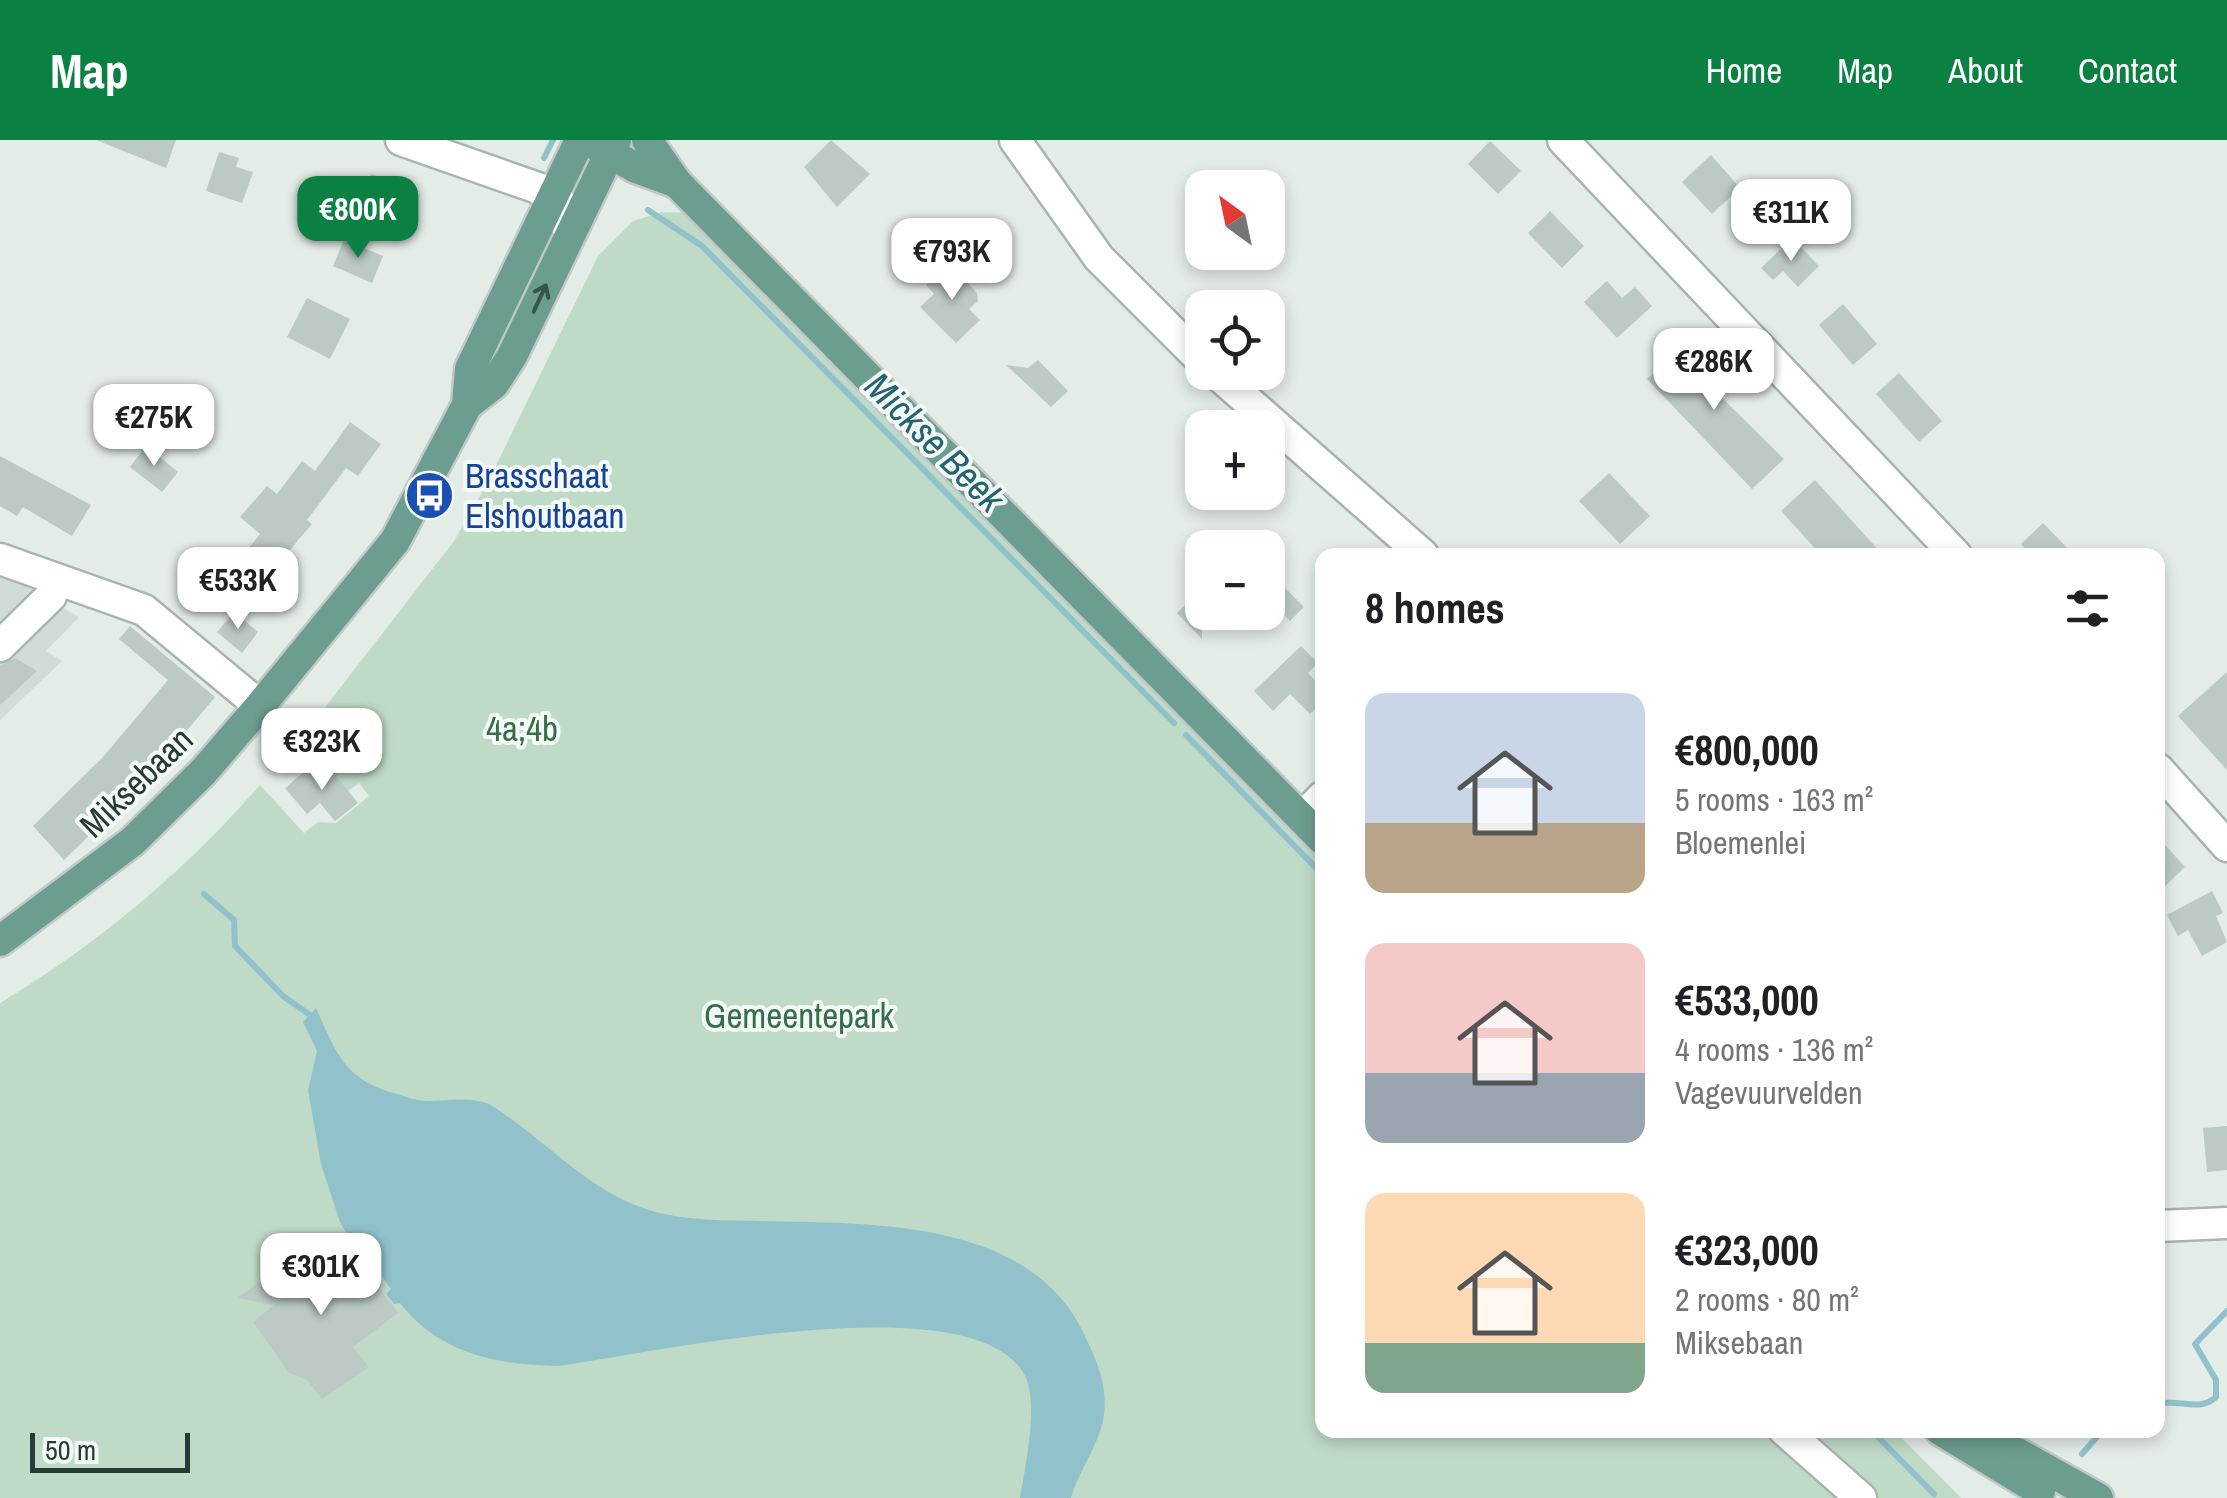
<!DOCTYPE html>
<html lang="en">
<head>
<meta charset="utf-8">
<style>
  :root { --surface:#fff; --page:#f6f6f6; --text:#202124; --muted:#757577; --accent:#0b8043 }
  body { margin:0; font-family:"Archivo Narrow",sans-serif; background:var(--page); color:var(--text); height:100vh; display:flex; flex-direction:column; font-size:38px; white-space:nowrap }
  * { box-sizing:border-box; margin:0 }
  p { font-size:32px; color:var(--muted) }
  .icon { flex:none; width:55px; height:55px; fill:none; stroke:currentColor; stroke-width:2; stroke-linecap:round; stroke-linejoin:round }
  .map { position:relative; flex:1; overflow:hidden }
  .sheet { position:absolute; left:1315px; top:408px; width:850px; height:890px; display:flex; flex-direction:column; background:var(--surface); border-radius:20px; box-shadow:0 5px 15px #0003 }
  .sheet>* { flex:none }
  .needle { width:65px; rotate:327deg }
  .buttons { position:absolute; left:1185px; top:30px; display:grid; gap:20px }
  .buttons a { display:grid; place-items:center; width:100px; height:100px; border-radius:20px; background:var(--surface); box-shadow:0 5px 15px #0003; font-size:50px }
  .scale { position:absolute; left:30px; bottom:25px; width:160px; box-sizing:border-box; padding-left:10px; border:5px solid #253c36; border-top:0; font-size:28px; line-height:35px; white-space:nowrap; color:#253c36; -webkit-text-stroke:8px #f4f9f6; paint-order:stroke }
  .price { position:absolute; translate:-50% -85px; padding:0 22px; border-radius:20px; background:#fff; color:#222; font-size:32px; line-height:65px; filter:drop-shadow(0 2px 5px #0008) }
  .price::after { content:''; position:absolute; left:50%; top:60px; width:30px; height:22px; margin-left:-15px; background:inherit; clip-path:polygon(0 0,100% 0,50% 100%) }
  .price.current { background:var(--accent); color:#fff }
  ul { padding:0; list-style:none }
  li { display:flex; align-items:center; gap:30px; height:250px; padding:0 50px }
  li span { display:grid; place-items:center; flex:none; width:280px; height:200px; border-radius:20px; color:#555 }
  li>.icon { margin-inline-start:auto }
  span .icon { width:120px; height:120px; fill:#fffc; stroke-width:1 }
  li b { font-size:42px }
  h2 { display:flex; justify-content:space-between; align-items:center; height:120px; padding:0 50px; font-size:42px }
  header { display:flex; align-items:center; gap:60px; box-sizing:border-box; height:140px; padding:0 50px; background:var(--accent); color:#fff }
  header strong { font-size:48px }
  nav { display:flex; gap:55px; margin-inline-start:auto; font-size:35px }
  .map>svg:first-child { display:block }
</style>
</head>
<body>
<header>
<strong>Map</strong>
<nav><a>Home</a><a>Map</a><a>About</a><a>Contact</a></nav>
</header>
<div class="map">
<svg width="2227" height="1358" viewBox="0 0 2227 1358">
  <rect width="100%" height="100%" fill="#e4ece8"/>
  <path fill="#d2dcd7" d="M0,431L79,477L46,511L62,521L0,580Z"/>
  <path fill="#bfdbc7" d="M662,72L690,73L1322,718V1290H1894L1961,1358H0V863C98,804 185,731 260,645L304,693L318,682L336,683L369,656L359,643L348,651L302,597L454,401L487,344L598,116L633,81Z"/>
  <path fill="#91c2cc" d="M316,868C337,914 344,940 397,954C407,957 417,961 427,961C448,961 469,956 489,964C542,996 586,1050 646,1069C681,1081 722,1080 759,1081C868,1084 1029,1077 1084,1194C1096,1219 1108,1245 1104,1274C1101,1302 1079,1330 1071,1358H1020C1025,1328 1039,1263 1025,1236C976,1140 648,1214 558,1226C498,1225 439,1214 400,1163L394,1164L386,1154L391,1149L370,1120L364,1124L340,1082L321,1024L308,950L317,911L303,882Z"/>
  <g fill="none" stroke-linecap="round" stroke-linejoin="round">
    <g stroke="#91c2cc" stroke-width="6">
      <path d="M544,18L553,0"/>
      <path d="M648,70L702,106L1174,583"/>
      <path d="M1186,595L1322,734"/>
      <path d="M204,754L234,780L235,806L283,856L310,875"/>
      <path d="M2158,1264C2178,1258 2199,1273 2216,1257V1240L2195,1204L2227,1171"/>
      <path d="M1871,1290L1934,1354"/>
      <path d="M2082,1314L2103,1290"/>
    </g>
  </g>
  <g fill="#bcc9c4">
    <path d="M96,0H176L166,28Z"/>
    <path d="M831,0L870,34L837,67L804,27Z"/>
    <path d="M1490,1L1521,31L1498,54L1468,24Z"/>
    <path d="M219,12L239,18L236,27L253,32L242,63L206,51Z"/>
    <path d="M1711,15L1740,48L1712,74L1682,42Z"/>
    <path d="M371,34L408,49L398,74L361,59Z"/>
    <path d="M1550,71L1584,106L1562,128L1528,93Z"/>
    <path d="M1792,98L1819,126L1798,147L1783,131L1773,140L1761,128Z"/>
    <path d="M344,100L383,116L372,143L333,126Z"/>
    <path d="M949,123L977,153L978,161L969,169L980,180L956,203L920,167L934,154L926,145Z"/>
    <path d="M1607,141L1622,158L1635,147L1652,166L1617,198L1584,162Z"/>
    <path d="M307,158L350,179L330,219L287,197Z"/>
    <path d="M1843,164L1877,204L1853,225L1819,185Z"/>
    <path d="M1689,199L1730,242L1718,254L1784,319L1752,349L1647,239Z"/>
    <path d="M1038,220L1068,251L1051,267L1006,225L1028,228Z"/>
    <path d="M1899,233L1942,281L1919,302L1876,254Z"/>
    <path d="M350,282L381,304L358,336L346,328L307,380L312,384L266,438L274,444L246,477L214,451L260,394L240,377L267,346L277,354L302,321L315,331Z"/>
    <path d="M146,306L178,332L162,352L130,327Z"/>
    <path d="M0,316L91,365L72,396L23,367L17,376L0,366Z"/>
    <path d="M1609,333L1650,376L1620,404L1579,361Z"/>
    <path d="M1815,340L1883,415H1821L1781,371Z"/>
    <path d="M2043,383L2074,415H2031L2021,404Z"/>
    <path d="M1268,431L1304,467L1290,481L1268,458Z"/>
    <path d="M1202,448V499L1177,473Z"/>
    <path d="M234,472L258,492L242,513L217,492Z"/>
    <path d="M130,486L215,557L141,645L64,720L33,686L103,617L168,540L119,499Z"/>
    <path d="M1301,506L1318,523L1308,533L1322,548V562L1310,574L1290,554L1273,571L1254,551Z"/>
    <path d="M15,518L37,531L0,565V526Z"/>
    <path d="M2227,532V630L2178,576Z"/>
    <path d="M311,626L322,639L332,631L358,663L335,681L320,663L307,674L285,648Z"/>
    <path d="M2158,697L2185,727L2158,753Z"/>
    <path d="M2212,751L2223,773L2216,776L2227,802L2202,816L2188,790L2178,796L2167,775Z"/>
    <path d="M2227,986V1030L2207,1032L2203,988Z"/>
    <path d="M333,1104L344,1117L349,1114L355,1117L398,1173L353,1207L369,1227L322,1259L307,1240L289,1233L253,1182L274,1165L237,1158L286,1123L295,1133Z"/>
  </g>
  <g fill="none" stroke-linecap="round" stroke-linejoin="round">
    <defs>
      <g id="minor">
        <path d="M401,0L552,53L559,60L570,95"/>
        <path d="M1015,0L1099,118L1202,221"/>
        <path d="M1563,0L1956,415"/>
        <path d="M1215,232L1423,415"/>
        <path d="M0,419L144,470L260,566"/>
        <path d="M0,506L51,456"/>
        <path d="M2158,629L2227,706"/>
        <path d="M1302,678L1322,657"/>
        <path d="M2158,1086L2227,1083"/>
        <path d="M1784,1290L1861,1358"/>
      </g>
      <g id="major">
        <path d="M647,0L677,43L1322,699"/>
        <path d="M594,4L636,28L677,43"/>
        <path d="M467,265L494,244L512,216L616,0"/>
        <path d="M0,801L133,701L204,631L260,566L395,401L467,265L470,229L580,0"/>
        <path d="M1940,1290L2040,1351"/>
        <path d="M1976,1290L2098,1358"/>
      </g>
    </defs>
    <use href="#minor" stroke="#a7b4af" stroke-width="35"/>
    <use href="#major" stroke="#c2c8c7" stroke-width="35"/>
    <use href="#minor" stroke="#fff" stroke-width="30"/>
    <use href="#major" stroke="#6c9d91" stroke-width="30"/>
  </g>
  <defs><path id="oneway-shaft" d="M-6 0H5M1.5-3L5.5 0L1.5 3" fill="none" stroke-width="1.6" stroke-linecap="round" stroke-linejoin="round" transform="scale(2.5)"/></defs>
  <use stroke="#37544d" href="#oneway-shaft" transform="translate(540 158) rotate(-65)"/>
  <defs>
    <symbol id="bus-disc" viewBox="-11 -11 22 22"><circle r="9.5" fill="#1a4fb4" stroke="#f4f9f6"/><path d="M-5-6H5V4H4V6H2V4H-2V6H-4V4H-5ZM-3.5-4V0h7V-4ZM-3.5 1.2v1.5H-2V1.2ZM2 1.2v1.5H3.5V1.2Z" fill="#fff"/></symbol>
  </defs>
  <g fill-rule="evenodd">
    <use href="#bus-disc" x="402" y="328" width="55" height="55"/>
  </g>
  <g text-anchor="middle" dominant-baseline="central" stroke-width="8" stroke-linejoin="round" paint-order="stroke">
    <g font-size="35" fill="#164399" stroke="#f4f9f6" text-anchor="start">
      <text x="465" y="335">Brasschaat<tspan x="465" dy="40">Elshoutbaan</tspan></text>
    </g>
    <g font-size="35" fill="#336f4b" stroke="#f4f9f6">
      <text x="522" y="588">4a;4b</text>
      <text x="799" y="875">Gemeentepark</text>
    </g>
    <g font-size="35" fill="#253c36" stroke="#f4f9f6">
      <text transform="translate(136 642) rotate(-44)">Miksebaan</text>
    </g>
    <g font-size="38" font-style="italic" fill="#246472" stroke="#f4f9f6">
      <text transform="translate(935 302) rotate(45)">Mickse Beek</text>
    </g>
  </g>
</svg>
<div class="buttons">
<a><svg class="needle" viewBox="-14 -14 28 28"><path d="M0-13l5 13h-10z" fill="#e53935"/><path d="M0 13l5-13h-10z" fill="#757577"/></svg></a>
<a><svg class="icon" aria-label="locate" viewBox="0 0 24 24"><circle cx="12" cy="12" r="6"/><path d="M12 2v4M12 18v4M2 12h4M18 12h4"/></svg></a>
<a>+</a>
<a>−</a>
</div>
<div class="scale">50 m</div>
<b class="price current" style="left:358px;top:121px">€800K</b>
<b class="price" style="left:1791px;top:124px">€311K</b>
<b class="price" style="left:952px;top:163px">€793K</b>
<b class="price" style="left:1714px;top:273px">€286K</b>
<b class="price" style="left:154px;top:329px">€275K</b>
<b class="price" style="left:238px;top:492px">€533K</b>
<b class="price" style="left:322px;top:653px">€323K</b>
<b class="price" style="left:321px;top:1178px">€301K</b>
<section class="sheet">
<h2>8 homes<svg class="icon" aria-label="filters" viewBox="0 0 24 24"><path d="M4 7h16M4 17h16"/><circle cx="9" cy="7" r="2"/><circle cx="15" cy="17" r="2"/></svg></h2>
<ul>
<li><span style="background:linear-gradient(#c9d6e8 65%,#b9a48a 0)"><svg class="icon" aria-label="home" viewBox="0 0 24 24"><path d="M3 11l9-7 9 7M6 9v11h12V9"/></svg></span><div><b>€800,000</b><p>5 rooms · 163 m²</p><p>Bloemenlei</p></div></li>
<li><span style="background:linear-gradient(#f6c9c9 65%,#9aa5b1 0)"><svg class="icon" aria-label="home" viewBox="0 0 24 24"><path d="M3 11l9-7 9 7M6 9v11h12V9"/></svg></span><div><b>€533,000</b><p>4 rooms · 136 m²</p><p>Vagevuurvelden</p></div></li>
<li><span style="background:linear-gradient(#ffd9b3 75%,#7fa58c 0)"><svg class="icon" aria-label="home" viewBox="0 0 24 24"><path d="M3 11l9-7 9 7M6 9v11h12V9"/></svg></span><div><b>€323,000</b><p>2 rooms · 80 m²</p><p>Miksebaan</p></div></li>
</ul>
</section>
</div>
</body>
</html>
